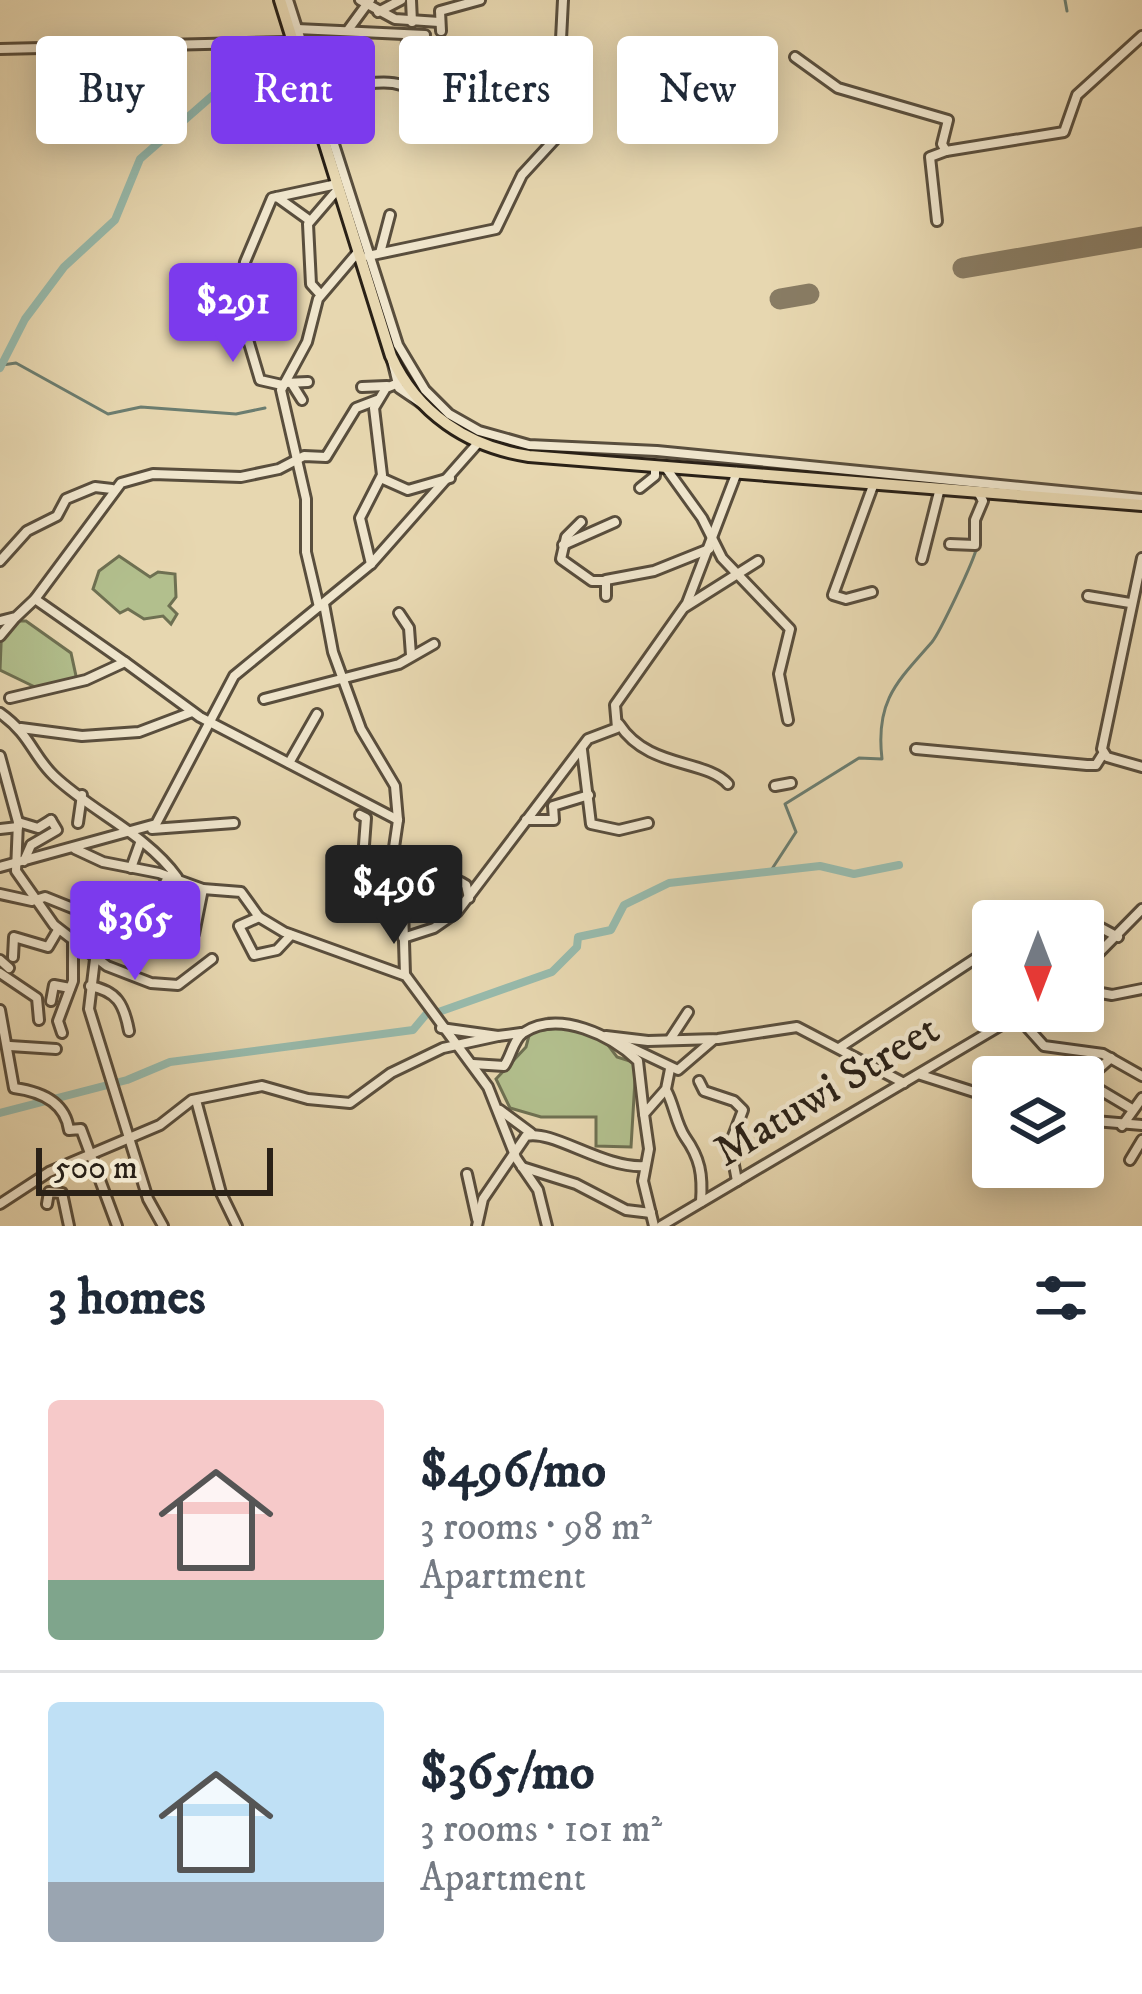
<!DOCTYPE html>
<html lang="en">
<head>
<meta charset="utf-8">
<style>
  :root { --surface:#fff; --page:#f6f6f7; --text:#1f2937; --muted:#747a83; --line:#e0e1e3; --accent:#7c3aed }
  body { margin:0; font-family:"IM FELL DW Pica",serif; background:var(--page); color:var(--text); height:100vh; display:flex; flex-direction:column; font-size:45px; white-space:nowrap }
  * { box-sizing:border-box; margin:0 }
  p { font-size:39px; color:var(--muted) }
  .icon { flex:none; width:66px; height:66px; fill:none; stroke:currentColor; stroke-width:2; stroke-linecap:round; stroke-linejoin:round }
  .map { position:relative; height:1226px; overflow:hidden }
  .panel { display:flex; flex-direction:column; background:var(--surface); flex:1 }
  .panel>* { flex:none }
  .banner { position:absolute; left:36px; top:36px; width:1071px; height:108px; display:flex; gap:24px }
  .needle { width:78px; rotate:180deg }
  .buttons { position:absolute; left:972px; top:900px; display:grid; gap:24px }
  .buttons a { display:grid; place-items:center; width:132px; height:132px; border-radius:12px; background:var(--surface); box-shadow:0 6px 30px #0003; font-size:60px }
  .scale { position:absolute; left:36px; bottom:30px; width:237px; box-sizing:border-box; padding-left:12px; border:6px solid #2a2117; border-top:0; font-size:33px; line-height:42px; white-space:nowrap; color:#2a2117; -webkit-text-stroke:9px #efe5cc; paint-order:stroke }
  .price { position:absolute; translate:-50% -102px; padding:0 27px; border-radius:12px; background:var(--accent); color:#fff; font-size:39px; line-height:78px; filter:drop-shadow(0 3px 6px #0008) }
  .price::after { content:''; position:absolute; left:50%; top:72px; width:36px; height:27px; margin-left:-18px; background:inherit; clip-path:polygon(0 0,100% 0,50% 100%) }
  .price.selected { background:#222; color:#fff }
  ul { padding:0; list-style:none }
  li { display:flex; align-items:center; gap:36px; height:300px; padding:0 48px }
  li+li { border-top:3px solid var(--line) }
  li span { display:grid; place-items:center; flex:none; width:336px; height:240px; border-radius:12px; color:#555 }
  li>.icon { margin-inline-start:auto }
  span .icon { width:144px; height:144px; fill:#fffc; stroke-width:1 }
  li b { font-size:51px }
  h2 { display:flex; justify-content:space-between; align-items:center; height:144px; padding:0 48px; font-size:51px }
  .chip { padding:0 42px; border-radius:12px; background:var(--surface); box-shadow:0 6px 30px #0003; font-size:42px; line-height:108px }
  .chip.selected { background:var(--accent); color:#fff }
  .map>svg:first-child { display:block }
</style>
</head>
<body>
<div class="map">
<svg width="1142" height="1226" viewBox="0 0 1142 1226">
  <rect width="100%" height="100%" fill="#e7d7b0"/>
  <filter id="stains"><feTurbulence type="fractalNoise" baseFrequency=".00167" numOctaves="4"/><feColorMatrix values="0 0 0 0 .2 0 0 0 0 .09 0 0 0 0 .02 0 0 0 .5 -.17"/></filter>
  <radialGradient id="worn" r=".72"><stop offset=".6" stop-color="#630" stop-opacity="0"/><stop offset="1" stop-color="#630" stop-opacity=".3"/></radialGradient>
  <g fill="#b2bf8d" stroke="#6e7052" stroke-width="3">
    <path d="M119,556L150,577L158,572L175,574L176,597L169,606L177,614L171,624L163,616L144,619L128,609L120,613L93,589L99,571Z"/>
    <path d="M2,621H26L71,653L76,676L69,686L52,683L37,688L0,670Z"/>
    <path d="M562,1027L602,1037L617,1057L636,1063L631,1147L596,1146V1117H541L510,1108L496,1079L526,1047L530,1032Z"/>
  </g>
  <g fill="none" stroke-linecap="round" stroke-linejoin="round">
    <g stroke="#6b7d70" stroke-width="3">
      <path d="M1065,0L1067,11"/>
      <path d="M2,365L16,363L108,414L141,407L236,414L265,408"/>
      <path d="M770,872L796,832L785,804L859,758L882,759C875,700 898,681 932,642C940,632 975,559 977,546"/>
    </g>
    <g stroke="#97baac" stroke-width="8">
      <path d="M0,368L25,319L64,267L115,220L140,159L212,96"/>
      <path d="M433,1014L552,972L577,947L578,937L611,930L624,905L669,883L820,866L854,874L899,865"/>
      <path d="M0,1113L127,1080L170,1062L413,1030L428,1012"/>
    </g>
    <g stroke="#887c64" stroke-width="21">
      <path d="M963,268L1142,237"/>
      <path d="M780,299L809,294"/>
    </g>
    <defs>
      <g id="minor">
        <path d="M288,0L398,345L425,390L449,414L479,431L529,445L657,451L1142,499"/>
        <path d="M360,0L395,19L439,22"/>
        <path d="M411,0L412,22"/>
        <path d="M378,12L401,0"/>
        <path d="M297,29L425,35"/>
        <path d="M348,30L370,0"/>
        <path d="M441,31L440,11L480,0"/>
        <path d="M0,49L283,42L297,57"/>
        <path d="M795,57L838,88L948,120L942,144L946,151L1064,132L1077,95L1142,36"/>
        <path d="M406,86L407,37"/>
        <path d="M318,97C347,89 391,71 416,93L421,134L464,129"/>
        <path d="M277,197L309,220"/>
        <path d="M937,221L930,157L946,151"/>
        <path d="M380,253L390,215"/>
        <path d="M368,256L496,229L522,175L556,138L563,0"/>
        <path d="M320,294L311,284L308,224L338,189"/>
        <path d="M392,360L399,388L421,403"/>
        <path d="M285,383L308,382"/>
        <path d="M292,384L302,400"/>
        <path d="M282,385L260,380L238,306L245,262L272,198L337,184"/>
        <path d="M362,387L387,386"/>
        <path d="M666,468L702,518L722,558L790,629L779,674L788,720"/>
        <path d="M381,478L408,490L450,478"/>
        <path d="M640,488L655,476V467"/>
        <path d="M581,522L566,537L561,559L592,581H605"/>
        <path d="M950,544L975,545V520L983,501L978,492"/>
        <path d="M563,545L615,522"/>
        <path d="M1142,558L1102,749L1107,757L1142,767"/>
        <path d="M922,559L940,488"/>
        <path d="M0,561L27,531L57,516L66,499L95,487L112,489"/>
        <path d="M371,564L360,518L382,475L374,408L386,388L396,384"/>
        <path d="M872,592L846,599L833,595L874,483"/>
        <path d="M606,596V580L654,571L709,549"/>
        <path d="M1088,596L1130,603"/>
        <path d="M35,599L125,662"/>
        <path d="M324,604L333,652L361,729L395,786L398,820L390,875L403,908L405,975"/>
        <path d="M319,607L306,552V499L281,390L307,342L318,299L358,252"/>
        <path d="M685,607L758,561"/>
        <path d="M399,613L409,628L411,655"/>
        <path d="M0,621L16,617L35,599L121,483L153,474L241,477L279,469L304,456L326,457L356,408L377,400"/>
        <path d="M0,636L15,618"/>
        <path d="M10,698L86,680L125,662L200,717L398,820"/>
        <path d="M264,699L399,664L434,644"/>
        <path d="M0,713C31,735 32,755 54,776C92,812 146,834 177,877"/>
        <path d="M619,724C648,769 706,759 728,784"/>
        <path d="M21,728L82,736L139,732L192,712"/>
        <path d="M916,749L1087,765H1096L1103,754"/>
        <path d="M582,750L591,824L619,830L648,823"/>
        <path d="M0,756L18,822L16,871L54,925L107,966L151,983L178,985L212,959"/>
        <path d="M289,763L317,714"/>
        <path d="M775,786L791,783"/>
        <path d="M526,820H554L553,806L589,795"/>
        <path d="M18,822L38,828L51,820"/>
        <path d="M78,823L82,795"/>
        <path d="M0,829L18,827"/>
        <path d="M152,829L234,823"/>
        <path d="M75,849L103,862L159,873L203,889L241,892L259,917L284,932L406,976L488,1087L516,1158L538,1190L547,1226"/>
        <path d="M24,861L31,845L57,830L51,820"/>
        <path d="M0,867L156,824L234,676L371,564L478,443"/>
        <path d="M131,868L140,843"/>
        <path d="M391,871C414,870 444,871 466,885L469,898"/>
        <path d="M0,894L32,901L45,897L120,927L140,926"/>
        <path d="M359,912L366,818L360,815"/>
        <path d="M259,917L239,926L254,955L277,950L291,935"/>
        <path d="M1033,921L1062,907L1118,937"/>
        <path d="M403,938L434,928L457,912L588,739L617,728L615,705L687,603L737,472"/>
        <path d="M131,940L169,876"/>
        <path d="M183,950L194,934L203,889"/>
        <path d="M13,957L14,937L48,947L58,930"/>
        <path d="M95,959L89,1009L148,1199L163,1226"/>
        <path d="M0,960L9,968"/>
        <path d="M1083,969L1142,909"/>
        <path d="M1086,969L1090,991L1112,995L1142,989"/>
        <path d="M0,973L37,998L39,1020"/>
        <path d="M90,986C117,991 124,1004 129,1031"/>
        <path d="M51,1001L54,985L70,988"/>
        <path d="M0,1010L14,1088C37,1091 65,1100 69,1130L81,1129L117,1226"/>
        <path d="M1019,1018L1044,1046L1103,1054L1142,1076"/>
        <path d="M441,1028L498,1036L521,1033"/>
        <path d="M62,1033L58,1021L73,981V943"/>
        <path d="M606,1036L648,1041L718,1039L797,1027L904,1083"/>
        <path d="M671,1038L688,1012"/>
        <path d="M617,1041L678,1070L713,1040"/>
        <path d="M10,1046L56,1049"/>
        <path d="M839,1048L993,947"/>
        <path d="M1111,1058L1085,1081L1132,1109"/>
        <path d="M473,1064L504,1066C511,1057 513,1040 523,1033C559,1009 612,1036 638,1061L644,1114"/>
        <path d="M921,1075L993,1098"/>
        <path d="M699,1081L704,1091L734,1101L743,1110L730,1144L737,1181"/>
        <path d="M666,1090C674,1104 676,1124 685,1137C700,1158 703,1174 701,1202"/>
        <path d="M196,1100L221,1193L237,1226"/>
        <path d="M500,1110L531,1133"/>
        <path d="M1083,1120L1142,1125"/>
        <path d="M1122,1126L1142,1098"/>
        <path d="M1130,1160L1142,1140"/>
        <path d="M522,1167L576,1184L626,1210L651,1213"/>
        <path d="M467,1174L477,1219"/>
        <path d="M0,1204L49,1172L160,1125L192,1100L262,1086L308,1099L350,1103L391,1073L443,1048L498,1036"/>
        <path d="M47,1204L49,1192L62,1193L69,1226"/>
        <path d="M477,1226L483,1199L526,1136C553,1129 603,1169 645,1166"/>
        <path d="M654,1226L643,1181L649,1149L644,1114L666,1089L670,1069"/>
        <path d="M661,1226L1025,1011"/>
      </g>
      <path id="major" d="M280,0L391,356C417,413 468,447 529,456L1142,505"/>
    </defs>
    <use href="#minor" stroke="#594e3d" stroke-width="14"/>
    <use href="#major" stroke="#2a2117" stroke-width="16"/>
    <use href="#minor" stroke="#efe5cc" stroke-width="8"/>
    <use href="#major" stroke="#e7d7b0" stroke-width="10"/>
  </g>
  <g text-anchor="middle" dominant-baseline="central" stroke-width="9" stroke-linejoin="round" paint-order="stroke">
    <g font-size="45" fill="#2a2117" stroke="#efe5cc">
      <text transform="translate(827 1091) rotate(-31)">Matuwi Street</text>
    </g>
  </g>
  <rect width="100%" height="100%" filter="url(#stains)"/>
  <rect width="100%" height="100%" fill="url(#worn)"/>
</svg>
<div class="buttons">
<a><svg class="needle" viewBox="-14 -14 28 28"><path d="M0-13l5 13h-10z" fill="#e53935"/><path d="M0 13l5-13h-10z" fill="#747a83"/></svg></a>
<a><svg class="icon" aria-label="layers" viewBox="0 0 24 24"><path d="M12 4l9 5-9 5-9-5zM3 14l9 5 9-5"/></svg></a>
</div>
<div class="scale">500 m</div>
<b class="price" style="left:233px;top:365px">$291</b>
<b class="price selected" style="left:394px;top:947px">$496</b>
<b class="price" style="left:135px;top:983px">$365</b>
<div class="banner">
<a class="chip">Buy</a>
<a class="chip selected">Rent</a>
<a class="chip">Filters</a>
<a class="chip">New</a>
</div>
</div>
<section class="panel">
<h2>3 homes<svg class="icon" aria-label="filters" viewBox="0 0 24 24"><path d="M4 7h16M4 17h16"/><circle cx="9" cy="7" r="2"/><circle cx="15" cy="17" r="2"/></svg></h2>
<ul>
<li><span style="background:linear-gradient(#f6c9c9 75%,#7fa58c 0)"><svg class="icon" aria-label="home" viewBox="0 0 24 24"><path d="M3 11l9-7 9 7M6 9v11h12V9"/></svg></span><div><b>$496/mo</b><p>3 rooms · 98 m²</p><p>Apartment</p></div></li>
<li><span style="background:linear-gradient(#bfe0f5 75%,#9aa5b1 0)"><svg class="icon" aria-label="home" viewBox="0 0 24 24"><path d="M3 11l9-7 9 7M6 9v11h12V9"/></svg></span><div><b>$365/mo</b><p>3 rooms · 101 m²</p><p>Apartment</p></div></li>
</ul>
</section>
</body>
</html>
